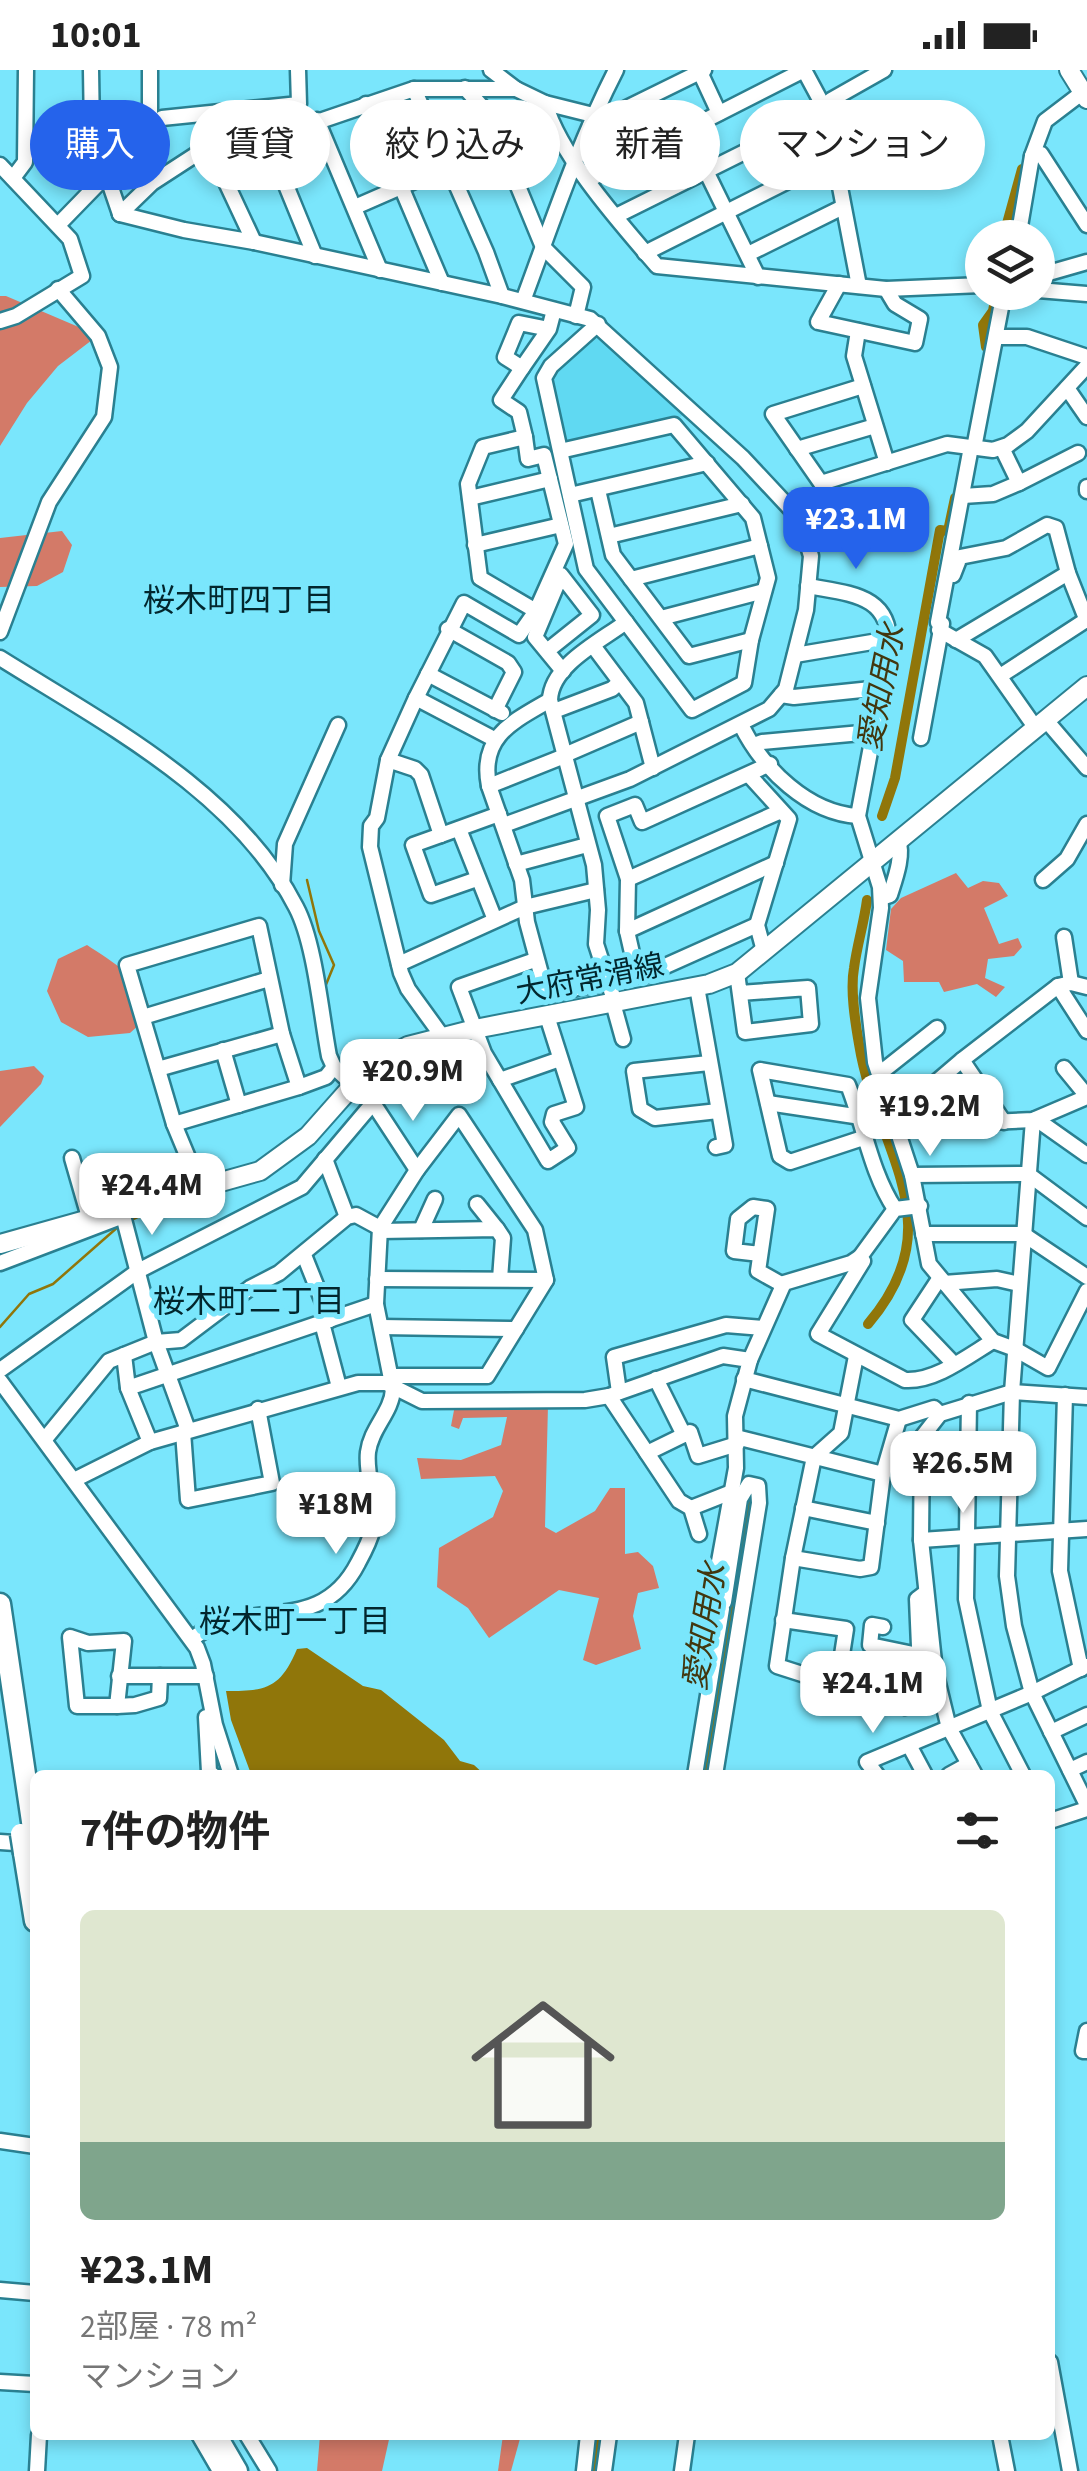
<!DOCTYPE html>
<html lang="ja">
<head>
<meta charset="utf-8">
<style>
  :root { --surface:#fff; --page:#f6f6f6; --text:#222; --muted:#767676; --accent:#2563eb }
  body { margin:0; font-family:"Source Sans 3","Noto Sans JP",sans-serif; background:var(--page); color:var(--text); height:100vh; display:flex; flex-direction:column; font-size:38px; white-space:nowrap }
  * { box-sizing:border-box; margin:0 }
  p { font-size:32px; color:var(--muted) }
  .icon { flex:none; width:55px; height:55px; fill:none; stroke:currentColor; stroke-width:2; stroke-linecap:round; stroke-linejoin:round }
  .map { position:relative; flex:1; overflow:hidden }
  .side { position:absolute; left:30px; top:1700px; width:1025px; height:670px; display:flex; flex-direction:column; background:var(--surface); border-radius:15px; box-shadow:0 5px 15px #0003 }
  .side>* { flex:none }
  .hud { position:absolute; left:30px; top:30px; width:1028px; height:90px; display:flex; gap:20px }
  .controls { position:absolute; left:965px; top:150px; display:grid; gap:20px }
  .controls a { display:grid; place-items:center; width:90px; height:90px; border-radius:50%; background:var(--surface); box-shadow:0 5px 15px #0003; font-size:50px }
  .price { position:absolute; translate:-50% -85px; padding:0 22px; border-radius:20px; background:#fff; color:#222; font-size:32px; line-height:65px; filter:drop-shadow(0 2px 5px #0008) }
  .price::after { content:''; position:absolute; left:50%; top:60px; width:30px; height:22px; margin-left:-15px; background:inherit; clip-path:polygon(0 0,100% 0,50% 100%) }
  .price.on { background:var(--accent); color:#fff }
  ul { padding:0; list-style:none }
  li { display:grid; align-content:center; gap:20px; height:530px; padding:0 50px }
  li span { display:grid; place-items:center; height:310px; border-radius:15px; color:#555 }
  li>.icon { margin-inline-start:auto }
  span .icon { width:180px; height:180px; fill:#fffc; stroke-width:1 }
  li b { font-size:42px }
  h2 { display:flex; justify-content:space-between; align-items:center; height:120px; padding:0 50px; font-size:42px }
  .chip { padding:0 35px; border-radius:45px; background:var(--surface); box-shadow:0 5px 15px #0003; font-size:35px; line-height:90px }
  .chip.on { background:var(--accent); color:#fff }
  .status { display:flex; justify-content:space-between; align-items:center; height:70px; padding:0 50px; background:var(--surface); direction:ltr }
  .status svg { height:28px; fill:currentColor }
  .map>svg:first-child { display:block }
</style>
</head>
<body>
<div class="status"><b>10:01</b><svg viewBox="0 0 49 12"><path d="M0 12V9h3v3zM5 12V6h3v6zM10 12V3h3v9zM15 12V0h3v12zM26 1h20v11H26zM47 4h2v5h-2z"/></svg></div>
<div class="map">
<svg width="1087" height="2401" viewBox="0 0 1087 2401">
  <rect width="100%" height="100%" fill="#7ae6fc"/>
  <path fill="#60d9f2" d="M597,261L687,341L676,351L567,377L553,307Z"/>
  <g fill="#d37a68">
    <path d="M0,226H6L81,258H90L92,270L58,296L27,333L0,376Z"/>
    <path d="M62,461L72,475L63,502L37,516L0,517V468Z"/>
    <path d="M956,803L968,818L983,811L999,813L1008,826L984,838L999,874L1018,868L1022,877L1014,886L988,889L985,908L1005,917L996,927L977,914L944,922L939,912H904L903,891L886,880L891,839L901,828Z"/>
    <path d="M87,875C110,890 151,914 150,945L130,963L88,967L61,952L47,921L58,889Z"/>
    <path d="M34,996L44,1006L41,1014L0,1057V1001Z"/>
    <path d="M455,1335H548L545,1457L556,1463L595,1441L610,1418H625V1484L638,1482L653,1496L659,1518L638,1523L633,1546L641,1579L596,1595L583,1590L599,1528L559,1520L489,1568L468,1538L437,1517L439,1478L493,1447L503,1421L495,1406L421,1409L417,1388L461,1390L501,1375L507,1347L463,1348L459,1359L451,1356Z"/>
    <path d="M320,2365H390L382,2401H317Z"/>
    <path d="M503,2365H521L511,2401H498Z"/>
  </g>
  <path fill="#90760a" d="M307,1578L363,1616L381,1620L444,1670L460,1691L474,1695L485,1705L251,1704L231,1650L226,1621C266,1621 280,1619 297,1579Z"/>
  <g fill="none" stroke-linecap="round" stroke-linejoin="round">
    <g stroke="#90760a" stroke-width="2.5">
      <path d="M307,810L319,861L334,895L325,917"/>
      <path d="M277,1100L298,1084"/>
      <path d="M131,1150L155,1139"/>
      <path d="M0,1257L29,1224L53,1214L119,1156"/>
    </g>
    <g stroke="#90760a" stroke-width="10">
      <path d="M1003,168L1022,99"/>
      <path d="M986,277L983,255L993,241L996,225"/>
      <path d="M882,746L895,708L940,460L948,461L955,428"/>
      <path d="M867,830C864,853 857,875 854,898C850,920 855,951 859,974C876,1081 955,1152 868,1254"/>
      <path d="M706,1705L753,1418"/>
      <path d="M594,2401L598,2365"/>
    </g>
    <defs>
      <g id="minor">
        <path d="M91,0L92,62L120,144"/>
        <path d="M491,0L516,19L545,33C560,86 620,153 657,196L886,219L982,215"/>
        <path d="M699,0L719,43"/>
        <path d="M804,0L825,39L859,216"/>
        <path d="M465,18L512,70"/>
        <path d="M414,19L486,182L502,226"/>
        <path d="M545,33L593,45"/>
        <path d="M366,34L442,213"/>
        <path d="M317,50L380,200"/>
        <path d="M590,56L704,0"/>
        <path d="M150,59V0"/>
        <path d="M267,69L315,186"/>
        <path d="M501,75L543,177L583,217L576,246"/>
        <path d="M654,75L675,116"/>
        <path d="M209,76L254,172"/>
        <path d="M1032,86L1041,84L1087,155"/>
        <path d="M0,95L70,169L82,206L16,246L0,251"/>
        <path d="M706,101L758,207"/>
        <path d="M13,108L25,92L26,0"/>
        <path d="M588,110L804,0"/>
        <path d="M355,137L550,52"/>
        <path d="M120,144L184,160L254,172L502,226L590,249L743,388L800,449L811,486L806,540L786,619L769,639L630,709L504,755"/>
        <path d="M120,144L152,113L209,76L267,69L414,19H516"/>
        <path d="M616,146L817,46L831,30L884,0"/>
        <path d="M59,154L162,48L299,34L298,0"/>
        <path d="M1018,168L1032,86L1045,51L1087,19"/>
        <path d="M645,183L834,88"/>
        <path d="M748,184L843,137"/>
        <path d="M1038,206L1087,192"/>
        <path d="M839,214L818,252L915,273L920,249L895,234L886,219"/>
        <path d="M1038,220L1087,224"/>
        <path d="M523,231C552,153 578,74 616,0"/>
        <path d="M549,259L519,253L505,287L522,298L549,259L554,240"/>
        <path d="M858,261L854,286L887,393"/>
        <path d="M1001,267H1027L1087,287"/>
        <path d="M522,298L501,330L519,342L525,367"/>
        <path d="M863,316L773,344L821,413L947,374L993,380L1008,375L1027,361L1087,296"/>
        <path d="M1067,318L1087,347"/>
        <path d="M974,378L1004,222"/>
        <path d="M1002,378L1019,413L1078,383"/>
        <path d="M797,379L875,356"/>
        <path d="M560,381L674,355L753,448L768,508L751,570L744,613L692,640L586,499L544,308L551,296L598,254"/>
        <path d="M1087,417V421"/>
        <path d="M598,420L613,485L689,586L751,570"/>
        <path d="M570,425L707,393"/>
        <path d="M963,426L993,424L1019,413"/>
        <path d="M470,428L550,409"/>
        <path d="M609,466L742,434"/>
        <path d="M475,475L561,455"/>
        <path d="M953,505L960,487L1006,478L1047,455L1056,458L1068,503L1087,551"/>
        <path d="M631,509L760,476"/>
        <path d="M808,516C850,524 893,524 889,580L858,746L880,817L881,838L868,928L875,992L912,1105L929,1194L993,1271L1015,1279L1048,1298L1087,1221"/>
        <path d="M661,548L764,521"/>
        <path d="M448,559L508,593L514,602L495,640"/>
        <path d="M939,560L985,586L1035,657"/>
        <path d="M0,562L49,432L104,347L110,297L98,266L58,219"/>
        <path d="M956,570L1068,503"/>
        <path d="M594,577L636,633L653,698"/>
        <path d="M547,581L592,545L561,505L535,567L563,601"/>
        <path d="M795,585L890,569"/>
        <path d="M0,588C105,654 237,722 296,837C315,873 321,944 329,986L334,997L373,1033L417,1100"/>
        <path d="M428,604L502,643"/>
        <path d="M1000,606L1086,550"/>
        <path d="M781,625L794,627L881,618"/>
        <path d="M416,628L464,533L519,565L536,541L566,474L544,385L528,389L525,367L483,377L468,414L480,508L536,541"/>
        <path d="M550,630C514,651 479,666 489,716L522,810L527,852L544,915L551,921L558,922L608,912"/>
        <path d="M554,641L612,619L620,612"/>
        <path d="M1045,649L1087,698"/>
        <path d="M741,655C763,699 808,743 858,746"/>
        <path d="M921,668L942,554L938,552L971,377"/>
        <path d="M754,675L762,672L872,662"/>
        <path d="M567,684L641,652"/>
        <path d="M388,690L415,699L421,705L441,765L499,744"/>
        <path d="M749,705L789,749L757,855L764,881"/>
        <path d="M489,716L567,685"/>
        <path d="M459,759L495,850"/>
        <path d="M441,765L413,775L431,825L477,809"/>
        <path d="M516,794L587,775"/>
        <path d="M628,809L781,741"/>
        <path d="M1043,810L1067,789L1087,754"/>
        <path d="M282,815L285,774L338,655"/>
        <path d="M881,828L890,825C895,809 904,785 898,770"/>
        <path d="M757,855L643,906L632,883L627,861L628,809L607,746L635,735L642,752L770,694"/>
        <path d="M627,861L776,793"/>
        <path d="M1064,867L1071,913"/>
        <path d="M532,891L459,917L484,983L548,1091L568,1078L552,1052L554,1044L576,1037L547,946"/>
        <path d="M399,894L525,837L596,820"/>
        <path d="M737,903L745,962L811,954L808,918L740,923"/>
        <path d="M1058,916L1087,961"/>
        <path d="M697,917L725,1075L716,1077"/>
        <path d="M613,933L623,969"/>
        <path d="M615,933L596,874L598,840L594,795L550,630C551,595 601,571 626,552"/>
        <path d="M143,947L269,909"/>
        <path d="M442,966L408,919L401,903L370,777L371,756L377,748L388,690L416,628L494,669"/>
        <path d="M223,980L239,1035"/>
        <path d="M962,990L1004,1052"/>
        <path d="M709,993L634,1001L640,1039L655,1048L718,1041"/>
        <path d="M1064,998L1087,1026"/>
        <path d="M158,999L282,964"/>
        <path d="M879,1004L937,958"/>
        <path d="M500,1010L560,989"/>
        <path d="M768,1033L861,1047"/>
        <path d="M894,1048L962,990L1058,916L1071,913L1087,917"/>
        <path d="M1036,1049L1087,1085"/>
        <path d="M1033,1050L1012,1322L1007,1506L1014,1556L1032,1623L1087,1735"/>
        <path d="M174,1054L299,1017"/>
        <path d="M895,1056L1033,1050L1087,1027"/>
        <path d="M866,1067L790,1092L780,1086L760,1000L848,1015C864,1055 871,1103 895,1139"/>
        <path d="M72,1088L89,1147"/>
        <path d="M325,1089L347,1147"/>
        <path d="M912,1105L1028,1104L1087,1148"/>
        <path d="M201,1119L174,1054L127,895L259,856L282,964L299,1017L326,1007L334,997"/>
        <path d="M477,1134L497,1159"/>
        <path d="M920,1136L895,1139L860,1187L863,1191L818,1264L905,1310C935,1312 968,1286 993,1271"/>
        <path d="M121,1138L156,1272L188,1360"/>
        <path d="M421,1160L435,1129"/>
        <path d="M380,1161L497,1159L503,1168L500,1209"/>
        <path d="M923,1164H1023L1087,1207"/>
        <path d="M760,1184L734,1181L738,1149L753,1137L767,1139L758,1201L783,1215"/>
        <path d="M304,1185L330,1250"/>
        <path d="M0,1193L118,1148"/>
        <path d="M377,1209L546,1210"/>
        <path d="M939,1209L912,1250L954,1294"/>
        <path d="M944,1213L997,1209L1019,1214"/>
        <path d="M322,1253L339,1317"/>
        <path d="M381,1257L516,1259"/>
        <path d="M124,1285L128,1318"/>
        <path d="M856,1286L841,1363L814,1387L793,1488L777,1596L905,1637L913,1631L920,1600L917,1529L925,1523"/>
        <path d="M750,1290L784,1213L851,1193L860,1187"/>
        <path d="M0,1300L138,1201L302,1117L373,1033"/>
        <path d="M656,1309L684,1365"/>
        <path d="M744,1309L899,1349L934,1338L940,1344"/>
        <path d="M0,1311L197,1578L203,1594L215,1655L231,1705"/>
        <path d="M619,1322L614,1287L726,1255L763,1258"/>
        <path d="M1065,1325L1060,1501L1081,1599"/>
        <path d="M609,1326L679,1431L691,1438L699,1464"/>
        <path d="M969,1333L966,1529L990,1641L1023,1705"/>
        <path d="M183,1362L188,1430L272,1413L258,1339"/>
        <path d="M736,1367L883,1404L899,1349"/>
        <path d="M45,1369L109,1291L156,1272L181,1270L250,1218L279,1203L347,1147L356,1145L380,1158"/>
        <path d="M150,1372L128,1318L376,1234"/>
        <path d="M647,1383L690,1362L698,1386L737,1374"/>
        <path d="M74,1410L150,1372L358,1313H386L422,1331L585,1330L609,1326L723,1286L750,1290L735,1346L736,1398L716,1508L722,1539L695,1705"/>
        <path d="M691,1438L729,1423"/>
        <path d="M803,1438L877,1453"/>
        <path d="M921,1470L1087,1459"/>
        <path d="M793,1488L860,1499L871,1497L883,1404"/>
        <path d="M783,1550L846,1559L837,1617"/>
        <path d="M883,1557L872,1555L870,1575L918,1585"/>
        <path d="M70,1567L88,1573L124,1571L117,1636H77Z"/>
        <path d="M192,1569C247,1525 319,1569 358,1493C364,1482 370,1471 373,1458C379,1432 365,1408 368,1382C371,1358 392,1342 393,1319L376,1234L380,1158L417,1100L459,1045L535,1160L546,1210L487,1306H392"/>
        <path d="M119,1606H206"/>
        <path d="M117,1636L135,1635L159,1628L160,1606"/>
        <path d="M206,1647L209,1702L213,1705"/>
        <path d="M1051,1662L1087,1645"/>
        <path d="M909,1675L925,1705"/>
        <path d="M1070,1700L1087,1692"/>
        <path d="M715,1705L759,1433L758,1416L749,1414L740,1429L724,1532"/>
        <path d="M877,1705L867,1692L1032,1623L1086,1596"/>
        <path d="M949,1705L969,1694"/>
        <path d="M975,1705L949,1658L935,1601L921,1470L922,1367L940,1344L1012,1322L1087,1327"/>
        <path d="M1050,1751L1087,1739"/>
        <path d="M0,1772L29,1774"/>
        <path d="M1087,1961L1083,1981H1087"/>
        <path d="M0,2071L35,2076"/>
        <path d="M0,2220L35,2223"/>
        <path d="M1050,2292L1070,2401"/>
        <path d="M0,2312L35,2314"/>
        <path d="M199,2365L220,2401"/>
        <path d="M247,2365L269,2401"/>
        <path d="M1000,2365L1007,2401"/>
        <path d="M37,2401L39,2365"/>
        <path d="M584,2401L588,2365"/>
        <path d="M604,2401L609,2365"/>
        <path d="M682,2401L687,2365"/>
      </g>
      <g id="major">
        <path d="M1069,0L1087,29"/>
        <path d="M0,1174L260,1101L308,1066L362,1005L378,992L408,976L475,959L709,914L737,903L1087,616"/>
      </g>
      <g id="highway">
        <path d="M0,1534L35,1772"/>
        <path d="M24,1783L35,1851"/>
        <path d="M216,2365L237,2401"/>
      </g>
    </defs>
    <use href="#minor" stroke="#2a8091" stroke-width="19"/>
    <use href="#major" stroke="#2a8091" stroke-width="22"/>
    <use href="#highway" stroke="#2a8091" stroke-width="25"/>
    <use href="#minor" stroke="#fff" stroke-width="14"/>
    <use href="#major" stroke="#fff" stroke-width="18"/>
    <use href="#highway" stroke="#fff" stroke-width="20"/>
    <defs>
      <path id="highway-bridge" d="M21,1764L24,1783"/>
    </defs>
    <use href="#highway-bridge" stroke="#2a8091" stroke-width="25" stroke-linecap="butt"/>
    <use href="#highway-bridge" stroke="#fff" stroke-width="20"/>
  </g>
  <g text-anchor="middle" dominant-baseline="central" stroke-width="10" stroke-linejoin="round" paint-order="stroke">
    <g font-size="30" fill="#02262d" stroke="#7ae6fc">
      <text transform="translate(590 909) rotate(-11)">大府常滑線</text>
    </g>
    <g font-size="32" fill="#02262d" stroke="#7ae6fc">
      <text x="239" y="531">桜木町四丁目</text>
      <text x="249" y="1232">桜木町二丁目</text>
      <text x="295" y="1552">桜木町一丁目</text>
    </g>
    <g font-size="32" font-style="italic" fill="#42370f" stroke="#7ae6fc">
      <text transform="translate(882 618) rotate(-79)">愛知用水</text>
      <text transform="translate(705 1557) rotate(-81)">愛知用水</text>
    </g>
  </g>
</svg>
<div class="controls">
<a><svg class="icon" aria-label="layers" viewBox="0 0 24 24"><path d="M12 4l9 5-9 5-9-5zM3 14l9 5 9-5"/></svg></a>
</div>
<b class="price on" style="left:856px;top:502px">¥23.1M</b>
<b class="price" style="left:413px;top:1054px">¥20.9M</b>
<b class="price" style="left:930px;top:1089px">¥19.2M</b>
<b class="price" style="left:152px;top:1168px">¥24.4M</b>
<b class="price" style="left:963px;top:1446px">¥26.5M</b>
<b class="price" style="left:336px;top:1487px">¥18M</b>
<b class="price" style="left:873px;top:1666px">¥24.1M</b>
<div class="hud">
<a class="chip on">購入</a>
<a class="chip">賃貸</a>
<a class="chip">絞り込み</a>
<a class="chip">新着</a>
<a class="chip">マンション</a>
</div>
<section class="side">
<h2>7件の物件<svg class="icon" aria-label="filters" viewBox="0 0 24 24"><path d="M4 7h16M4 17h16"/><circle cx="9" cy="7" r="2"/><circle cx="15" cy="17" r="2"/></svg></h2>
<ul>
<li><span style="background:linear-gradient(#dfe7d0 75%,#7fa58c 0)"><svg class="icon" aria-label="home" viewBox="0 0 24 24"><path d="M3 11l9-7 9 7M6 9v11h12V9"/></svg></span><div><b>¥23.1M</b><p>2部屋 · 78 m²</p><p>マンション</p></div></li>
</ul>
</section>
</div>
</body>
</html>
